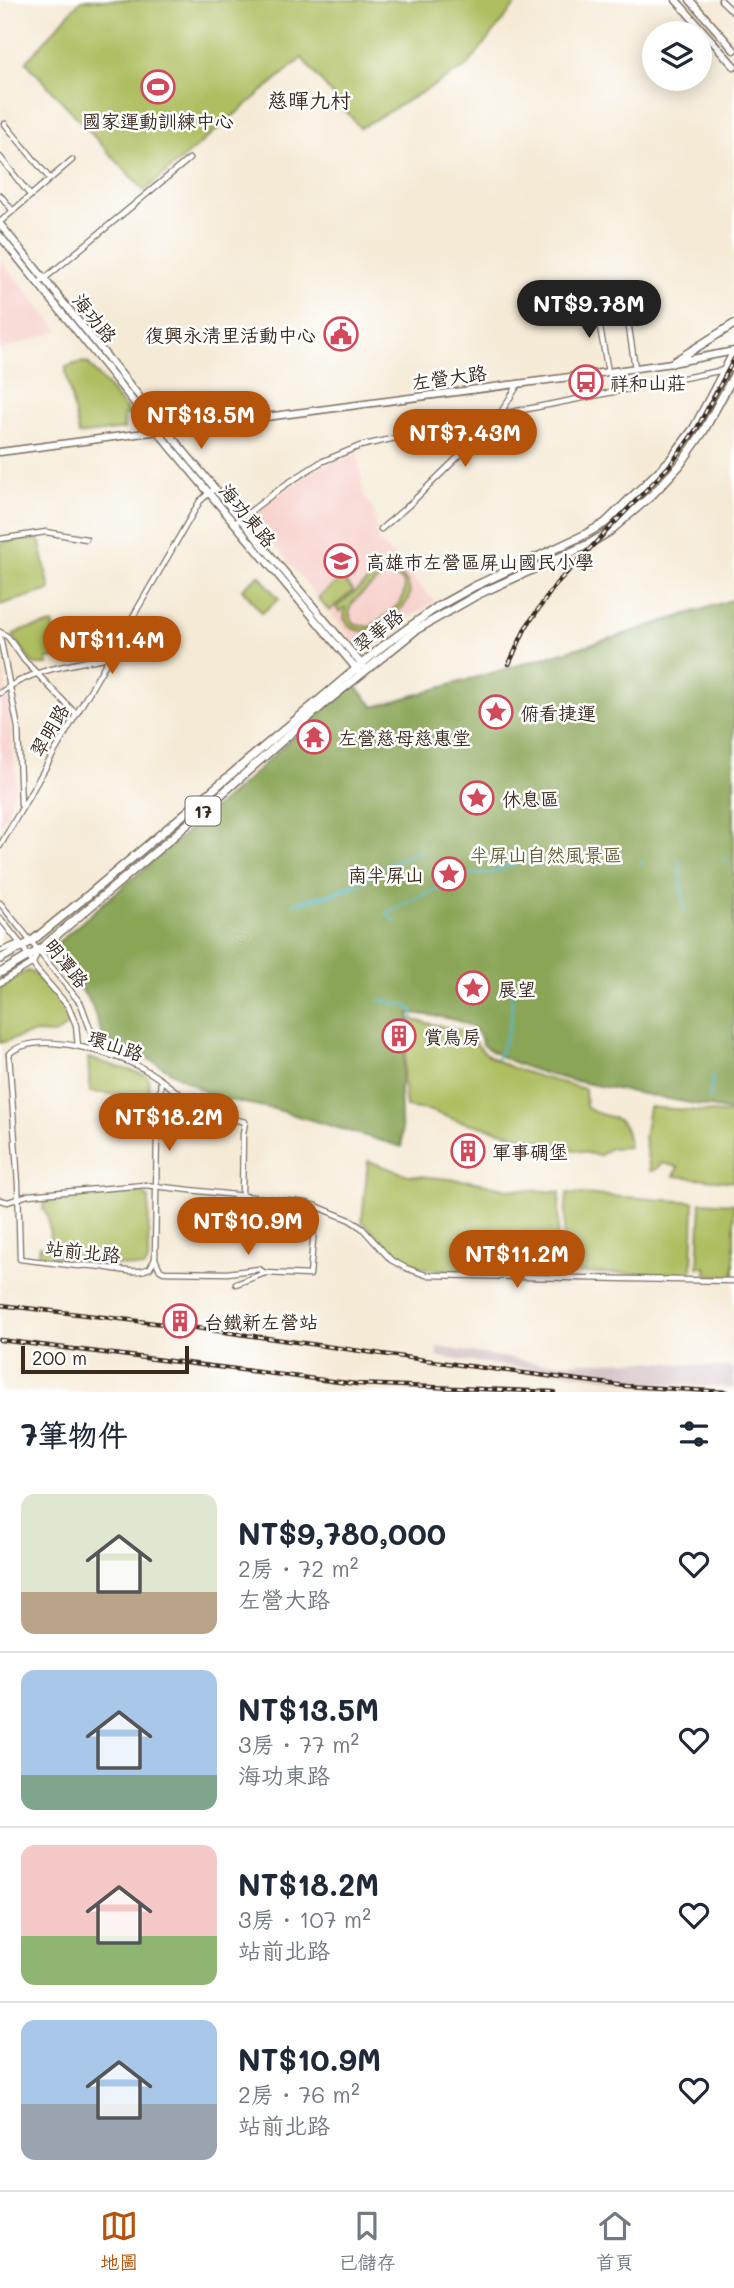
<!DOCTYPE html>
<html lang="zh-TW">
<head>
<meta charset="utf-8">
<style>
  :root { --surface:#fff; --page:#f6f6f7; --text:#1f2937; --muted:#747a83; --line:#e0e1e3; --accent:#b45309 }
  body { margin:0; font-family:Mali,"LXGW WenKai TC",sans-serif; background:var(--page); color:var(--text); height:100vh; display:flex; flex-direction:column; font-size:26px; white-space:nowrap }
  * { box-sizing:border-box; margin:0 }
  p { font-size:23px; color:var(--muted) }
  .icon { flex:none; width:38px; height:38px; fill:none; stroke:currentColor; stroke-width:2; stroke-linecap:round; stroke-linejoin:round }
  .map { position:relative; height:1392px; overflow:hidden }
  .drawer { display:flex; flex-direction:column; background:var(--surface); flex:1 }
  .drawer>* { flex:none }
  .fabs { position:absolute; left:642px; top:21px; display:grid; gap:14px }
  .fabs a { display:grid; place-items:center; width:70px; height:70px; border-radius:50%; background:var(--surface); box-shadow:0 4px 18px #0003; font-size:35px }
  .scale { position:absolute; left:21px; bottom:18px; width:168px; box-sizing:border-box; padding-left:7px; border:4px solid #3b2a1e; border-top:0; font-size:19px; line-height:24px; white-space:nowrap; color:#3b2a1e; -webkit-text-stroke:5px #fff; paint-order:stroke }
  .price { position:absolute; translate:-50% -60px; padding:0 16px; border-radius:24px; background:var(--accent); color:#fff; font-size:23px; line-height:46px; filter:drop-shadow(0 2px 4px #0008) }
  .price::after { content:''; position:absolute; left:50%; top:42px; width:21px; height:16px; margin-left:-10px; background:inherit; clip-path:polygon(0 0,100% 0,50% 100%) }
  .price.active { background:#222; color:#fff }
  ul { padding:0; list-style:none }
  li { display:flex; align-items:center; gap:21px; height:175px; padding:0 21px }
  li+li { border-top:2px solid var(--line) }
  li span { display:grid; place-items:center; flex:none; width:196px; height:140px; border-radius:14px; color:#555 }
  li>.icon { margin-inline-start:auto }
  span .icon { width:84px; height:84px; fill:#fffc; stroke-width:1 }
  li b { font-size:30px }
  h2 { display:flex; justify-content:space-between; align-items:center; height:84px; padding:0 21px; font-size:30px }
  .menu { display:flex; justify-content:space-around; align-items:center; height:98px; border-top:2px solid var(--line); background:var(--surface); font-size:19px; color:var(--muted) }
  .menu a { display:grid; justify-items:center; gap:4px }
  .menu .active { color:var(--accent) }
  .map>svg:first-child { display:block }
</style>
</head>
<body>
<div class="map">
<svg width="734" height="1392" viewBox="0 0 734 1392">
  <rect width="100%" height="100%" fill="#fff"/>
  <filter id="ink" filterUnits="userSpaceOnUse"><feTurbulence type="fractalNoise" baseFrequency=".0143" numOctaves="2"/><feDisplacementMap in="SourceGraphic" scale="14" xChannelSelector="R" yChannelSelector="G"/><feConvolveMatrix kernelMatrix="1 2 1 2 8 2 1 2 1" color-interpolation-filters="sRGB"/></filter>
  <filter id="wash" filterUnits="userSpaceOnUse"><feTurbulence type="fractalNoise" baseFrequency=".00686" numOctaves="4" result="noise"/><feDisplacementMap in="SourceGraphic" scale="28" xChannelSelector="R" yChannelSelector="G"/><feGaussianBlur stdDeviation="1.57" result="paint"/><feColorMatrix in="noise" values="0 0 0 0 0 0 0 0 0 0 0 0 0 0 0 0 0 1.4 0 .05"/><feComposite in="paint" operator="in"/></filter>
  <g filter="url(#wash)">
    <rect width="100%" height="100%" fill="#f5ead5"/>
    <g fill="#f7d0cb">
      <path d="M0,259L59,331L0,350Z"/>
      <path d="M358,453L364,497L373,510L378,540L435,602L402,621L377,641L357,645L251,517L283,491L322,466Z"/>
      <path d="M0,664H2L11,726L13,756L17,782L8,810L0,826Z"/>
    </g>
    <path fill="#d2bec2" d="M438,1347L539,1363L645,1361L734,1368V1388L640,1382L436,1357Z"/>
    <g fill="#aebe61" stroke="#747440" stroke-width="2" fill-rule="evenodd">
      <path d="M81,0H519L466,67L360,128L302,58L144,191L26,62Z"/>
      <path d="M81,362L88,363L131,415H124V429L79,435L66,373V367Z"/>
      <path d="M39,538L50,590L0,605V548L3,542Z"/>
      <path d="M392,562L395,565L389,571C403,572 416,589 406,603C402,609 378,628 371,630C364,633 356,630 350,627L344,618L345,608L339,612L336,607ZM391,575L403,581C410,604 386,614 370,627L356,625C341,610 354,600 367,589C375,583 381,576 391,575Z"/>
      <path d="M259,575L279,599L262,613L242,589Z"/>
      <path d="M342,578L353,591L329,611L318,598Z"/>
      <path d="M53,624V635L60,650L54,652L55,658L47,659L48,665H36L32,663L13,636L21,630Z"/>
      <path d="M27,971L34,973L67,1010L70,1016L69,1024L56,1034L33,1033L0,1043V988Z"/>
      <path d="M409,1019L469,1032C471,1037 474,1042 478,1046C498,1070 555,1080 585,1089L586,1107C607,1124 626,1106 629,1147L610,1148L599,1156L456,1120L431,1111L406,1107L403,1079Z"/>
      <path d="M88,1058L146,1075L149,1080V1097L90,1092Z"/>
      <path d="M649,1107L734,1114V1182L674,1176L678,1167L662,1163L655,1170L650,1171L644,1138Z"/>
      <path d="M368,1161L408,1175L470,1181L509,1189L560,1192L556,1267L550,1271L429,1269C399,1262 383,1242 362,1221Z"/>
      <path d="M142,1192L149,1199L148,1262L144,1268L41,1255L39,1252L40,1246L51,1249L48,1216L43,1210L44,1202Z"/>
      <path d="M567,1193L694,1202L692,1270L687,1274L567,1273V1265H561Z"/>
      <path d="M701,1202L734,1204V1276L706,1275V1267H698Z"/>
    </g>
    <path fill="#8aa557" stroke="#62683a" stroke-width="2" d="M734,599V1112C696,1104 659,1097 621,1090C574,1081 522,1073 482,1045C482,1017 432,1016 410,1013L400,1090L402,1147L274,1109L214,1097L142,1055L113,1044L103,1037L91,1004L60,957L57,943L245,782L350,684L358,688L374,707L615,637Z"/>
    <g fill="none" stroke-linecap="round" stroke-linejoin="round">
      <g stroke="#4fb9cc" stroke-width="2">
        <path d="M527,859V863"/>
        <path d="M554,859V856"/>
        <path d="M679,859L684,910"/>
        <path d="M726,860V857"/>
        <path d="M598,861L599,859"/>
        <path d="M642,865V862"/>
        <path d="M298,902L330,894L354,883"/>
        <path d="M302,903L343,891L361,883L385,866L421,851"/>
        <path d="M294,904L296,903"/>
        <path d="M396,922L389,916L388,912L456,880L475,873H491L525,859"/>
        <path d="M379,1000L406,1005L413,1011V1019"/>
        <path d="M497,1059C507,1038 515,1016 511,992"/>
        <path d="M710,1098L713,1077"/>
      </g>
    </g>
  </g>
  <g filter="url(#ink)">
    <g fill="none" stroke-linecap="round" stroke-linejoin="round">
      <defs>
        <g id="street">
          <path d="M721,0L734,13"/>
          <path d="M5,124L50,179"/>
          <path d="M0,157L30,195"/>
          <path d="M0,195L13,211"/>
          <path d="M0,222L72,160"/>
          <path d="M38,284L189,159"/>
          <path d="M625,301L635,368"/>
          <path d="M596,305L608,372"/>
          <path d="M235,523L285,485L321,462L360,446L502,414L734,368"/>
          <path d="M381,529L409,505L497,419L519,383"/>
          <path d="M0,539L46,532L86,539"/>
          <path d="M0,632L8,637L24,660L75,713"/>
          <path d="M0,637L18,728L21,805"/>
          <path d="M0,693C31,669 71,665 108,657"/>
          <path d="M0,846L200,501L215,488"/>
          <path d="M0,903L81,1004L92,1034L93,1050"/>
          <path d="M0,918L23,947L36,969L68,1006L76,1025L78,1046"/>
          <path d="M0,951L20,943"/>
          <path d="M0,983L33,963L38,951"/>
          <path d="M9,1054L18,1184L20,1259L78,1266C100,1262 131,1278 150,1268L155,1259L157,1129L161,1080"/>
          <path d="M9,1054C37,1028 120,1054 149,1072C166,1082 181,1097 199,1106C213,1114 229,1118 245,1122L243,1134L242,1196"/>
          <path d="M0,1200L8,1202L28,1195L145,1185L307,1203L316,1206L310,1275L265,1273L259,1269L227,1273L164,1272L160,1270L155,1259"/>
          <path d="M316,1206L350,1220L362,1228L391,1260L406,1268L426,1275L734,1281"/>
          <path d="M236,1284L265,1273"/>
        </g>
        <g id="secondary">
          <path d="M676,0L734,66"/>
          <path d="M690,0L734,50"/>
          <path d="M0,224L167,431L363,666"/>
          <path d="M0,236L158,432L359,672"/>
          <path d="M0,452L608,372L672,363L734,351"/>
        </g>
        <g id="primary">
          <path d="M672,363L734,324"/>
          <path d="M0,959L32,941L86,897L383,646L437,607L475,586L582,536L605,523L670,460L694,428L734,352"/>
          <path d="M0,973L39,950L174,836L324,704L416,630L479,594L589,544L609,532L652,495L680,465L703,432L734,375"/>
        </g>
      </defs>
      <use href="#street" stroke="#7c6d5e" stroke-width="7"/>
      <use href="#secondary" stroke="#7c6d5e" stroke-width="9"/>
      <use href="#primary" stroke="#7c6d5e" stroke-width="10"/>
      <use href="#street" stroke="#fff" stroke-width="4.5"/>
      <use href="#secondary" stroke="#fff" stroke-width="6"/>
      <use href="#primary" stroke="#fff" stroke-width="7"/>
      <defs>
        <g id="rail">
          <path d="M509,664L526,627L556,584L671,464L697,428L734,359"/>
          <path d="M0,1305L189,1327L461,1365L626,1386L727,1392"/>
          <path d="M0,1340L356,1384L554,1392"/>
        </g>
      </defs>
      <use href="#rail" stroke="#3b2a1e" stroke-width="4.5"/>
      <use href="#rail" stroke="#fff" stroke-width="2" stroke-dasharray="5" stroke-linecap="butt"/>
    </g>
  </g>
  <defs>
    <symbol id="stadium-ring" viewBox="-11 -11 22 22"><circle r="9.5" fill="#fff" stroke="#d1495b" stroke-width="1.5"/><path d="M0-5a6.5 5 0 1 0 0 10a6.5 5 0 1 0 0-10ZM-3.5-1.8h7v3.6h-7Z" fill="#d1495b"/></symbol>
    <symbol id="civic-ring" viewBox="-11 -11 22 22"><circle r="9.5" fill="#fff" stroke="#d1495b" stroke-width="1.5"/><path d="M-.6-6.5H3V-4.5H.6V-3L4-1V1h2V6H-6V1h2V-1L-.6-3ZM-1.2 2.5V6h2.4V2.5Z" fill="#d1495b"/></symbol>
    <symbol id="bus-ring" viewBox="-11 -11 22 22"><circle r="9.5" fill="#fff" stroke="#d1495b" stroke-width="1.5"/><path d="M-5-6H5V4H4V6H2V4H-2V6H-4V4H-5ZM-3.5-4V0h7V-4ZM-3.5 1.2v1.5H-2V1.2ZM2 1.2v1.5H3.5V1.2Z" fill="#d1495b"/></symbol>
    <symbol id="school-ring" viewBox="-11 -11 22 22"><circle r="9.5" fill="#fff" stroke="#d1495b" stroke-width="1.5"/><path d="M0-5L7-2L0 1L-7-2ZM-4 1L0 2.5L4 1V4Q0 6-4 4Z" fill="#d1495b"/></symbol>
    <symbol id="sight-ring" viewBox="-11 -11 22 22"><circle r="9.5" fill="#fff" stroke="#d1495b" stroke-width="1.5"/><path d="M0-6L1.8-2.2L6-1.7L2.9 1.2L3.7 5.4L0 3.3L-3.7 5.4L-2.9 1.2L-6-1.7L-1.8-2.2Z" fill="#d1495b"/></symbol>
    <symbol id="temple-ring" viewBox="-11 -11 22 22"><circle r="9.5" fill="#fff" stroke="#d1495b" stroke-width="1.5"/><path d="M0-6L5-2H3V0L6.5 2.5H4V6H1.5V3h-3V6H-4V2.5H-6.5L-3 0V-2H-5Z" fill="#d1495b"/></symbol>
    <symbol id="building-ring" viewBox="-11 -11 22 22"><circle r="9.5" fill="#fff" stroke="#d1495b" stroke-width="1.5"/><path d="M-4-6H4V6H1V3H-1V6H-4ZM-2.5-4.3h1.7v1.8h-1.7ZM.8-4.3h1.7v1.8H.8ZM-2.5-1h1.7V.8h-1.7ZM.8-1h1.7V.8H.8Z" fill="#d1495b"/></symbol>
  </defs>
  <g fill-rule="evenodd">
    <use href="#stadium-ring" x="139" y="68" width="38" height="38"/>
    <use href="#civic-ring" x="322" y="315" width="38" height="38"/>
    <use href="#bus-ring" x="567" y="363" width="38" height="38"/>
    <use href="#school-ring" x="322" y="542" width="38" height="38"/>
    <use href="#sight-ring" x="477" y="693" width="38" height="38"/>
    <use href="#temple-ring" x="295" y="718" width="38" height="38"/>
    <use href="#sight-ring" x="458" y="779" width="38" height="38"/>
    <use href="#sight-ring" x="430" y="855" width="38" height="38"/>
    <use href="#sight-ring" x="454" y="969" width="38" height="38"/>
    <use href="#building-ring" x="380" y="1017" width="38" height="38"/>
    <use href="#building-ring" x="449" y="1132" width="38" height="38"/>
    <use href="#building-ring" x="161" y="1302" width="38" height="38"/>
  </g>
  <g text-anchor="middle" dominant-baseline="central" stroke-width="5" stroke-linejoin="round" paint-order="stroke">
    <rect fill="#fff" stroke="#766a62" stroke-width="2" x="185.5" y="796.5" width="35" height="29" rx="5"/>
    <g font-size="18" font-weight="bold" fill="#3b2a1e">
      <text x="203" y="811">17</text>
    </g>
    <g font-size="19" fill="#3b2a1e" stroke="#fff" text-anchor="start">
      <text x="158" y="120" text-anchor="middle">國家運動訓練中心</text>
      <text x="316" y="334" text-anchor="end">復興永清里活動中心</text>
      <text x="610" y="382">祥和山莊</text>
      <text x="366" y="561">高雄市左營區屏山國民小學</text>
      <text x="520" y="712">俯看捷運</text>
      <text x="338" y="737">左營慈母慈惠堂</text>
      <text x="502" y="798">休息區</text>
      <text x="424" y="874" text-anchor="end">南半屏山</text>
      <text x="498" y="988">展望</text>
      <text x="424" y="1036">賞鳥房</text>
      <text x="492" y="1151">軍事碉堡</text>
      <text x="204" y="1321">台鐵新左營站</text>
    </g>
    <g font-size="19" fill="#3b2a1e" stroke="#fff">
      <text transform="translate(95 318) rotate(51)">海功路</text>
      <text transform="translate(449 377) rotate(-8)">左營大路</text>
      <text transform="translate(248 515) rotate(50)">海功東路</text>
      <text transform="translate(378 630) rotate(-38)">翠華路</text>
      <text transform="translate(49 730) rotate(-60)">翠明路</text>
      <text transform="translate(67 963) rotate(51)">明潭路</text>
      <text transform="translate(116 1045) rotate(19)">環山路</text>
      <text transform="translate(83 1251) rotate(6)">站前北路</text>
    </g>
    <g font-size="19" fill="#635e35" stroke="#fff">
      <text x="546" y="854">半屏山自然風景區</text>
    </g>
    <g font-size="21" fill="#3b2a1e" stroke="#fff">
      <text x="309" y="99">慈暉九村</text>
    </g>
  </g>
</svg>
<div class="fabs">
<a><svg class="icon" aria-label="layers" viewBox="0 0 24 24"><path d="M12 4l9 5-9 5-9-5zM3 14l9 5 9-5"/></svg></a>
</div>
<div class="scale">200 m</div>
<b class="price active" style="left:589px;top:340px">NT$9.78M</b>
<b class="price" style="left:201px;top:451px">NT$13.5M</b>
<b class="price" style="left:465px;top:469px">NT$7.43M</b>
<b class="price" style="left:112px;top:676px">NT$11.4M</b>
<b class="price" style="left:169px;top:1153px">NT$18.2M</b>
<b class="price" style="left:248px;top:1257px">NT$10.9M</b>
<b class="price" style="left:517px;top:1290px">NT$11.2M</b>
</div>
<section class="drawer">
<h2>7筆物件<svg class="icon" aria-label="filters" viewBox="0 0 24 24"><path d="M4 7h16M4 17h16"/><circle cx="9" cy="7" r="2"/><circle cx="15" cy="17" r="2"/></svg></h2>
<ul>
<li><span style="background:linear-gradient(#dfe7d0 70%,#b9a48a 0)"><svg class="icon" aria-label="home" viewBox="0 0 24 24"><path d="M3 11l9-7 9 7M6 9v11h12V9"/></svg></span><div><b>NT$9,780,000</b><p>2房 · 72 m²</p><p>左營大路</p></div><svg class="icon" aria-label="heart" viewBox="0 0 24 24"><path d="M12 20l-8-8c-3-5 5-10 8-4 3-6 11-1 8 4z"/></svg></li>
<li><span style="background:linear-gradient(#a9c7e8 75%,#7fa58c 0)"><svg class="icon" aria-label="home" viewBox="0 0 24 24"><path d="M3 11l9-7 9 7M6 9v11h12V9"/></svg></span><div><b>NT$13.5M</b><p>3房 · 77 m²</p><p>海功東路</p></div><svg class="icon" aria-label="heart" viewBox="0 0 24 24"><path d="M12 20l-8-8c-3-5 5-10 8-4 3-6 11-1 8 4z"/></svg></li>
<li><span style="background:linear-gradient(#f6c9c9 65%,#8fb573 0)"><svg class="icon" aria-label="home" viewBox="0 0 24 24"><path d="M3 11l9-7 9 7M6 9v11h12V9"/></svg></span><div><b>NT$18.2M</b><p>3房 · 107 m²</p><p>站前北路</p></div><svg class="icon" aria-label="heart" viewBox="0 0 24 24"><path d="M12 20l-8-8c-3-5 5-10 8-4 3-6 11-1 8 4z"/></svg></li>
<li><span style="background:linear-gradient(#a9c7e8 60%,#9aa5b1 0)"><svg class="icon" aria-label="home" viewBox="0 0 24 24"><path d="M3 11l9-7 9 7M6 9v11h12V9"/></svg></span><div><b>NT$10.9M</b><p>2房 · 76 m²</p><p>站前北路</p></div><svg class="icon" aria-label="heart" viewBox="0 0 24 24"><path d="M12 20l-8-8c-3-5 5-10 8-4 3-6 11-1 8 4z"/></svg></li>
</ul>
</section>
<nav class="menu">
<a class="active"><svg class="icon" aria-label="map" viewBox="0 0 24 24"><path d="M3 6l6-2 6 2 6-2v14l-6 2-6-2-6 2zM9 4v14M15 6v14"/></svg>地圖</a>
<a><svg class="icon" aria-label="saved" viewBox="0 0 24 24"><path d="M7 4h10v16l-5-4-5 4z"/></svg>已儲存</a>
<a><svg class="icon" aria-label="home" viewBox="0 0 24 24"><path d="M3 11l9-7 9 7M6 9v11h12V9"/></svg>首頁</a>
</nav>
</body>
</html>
